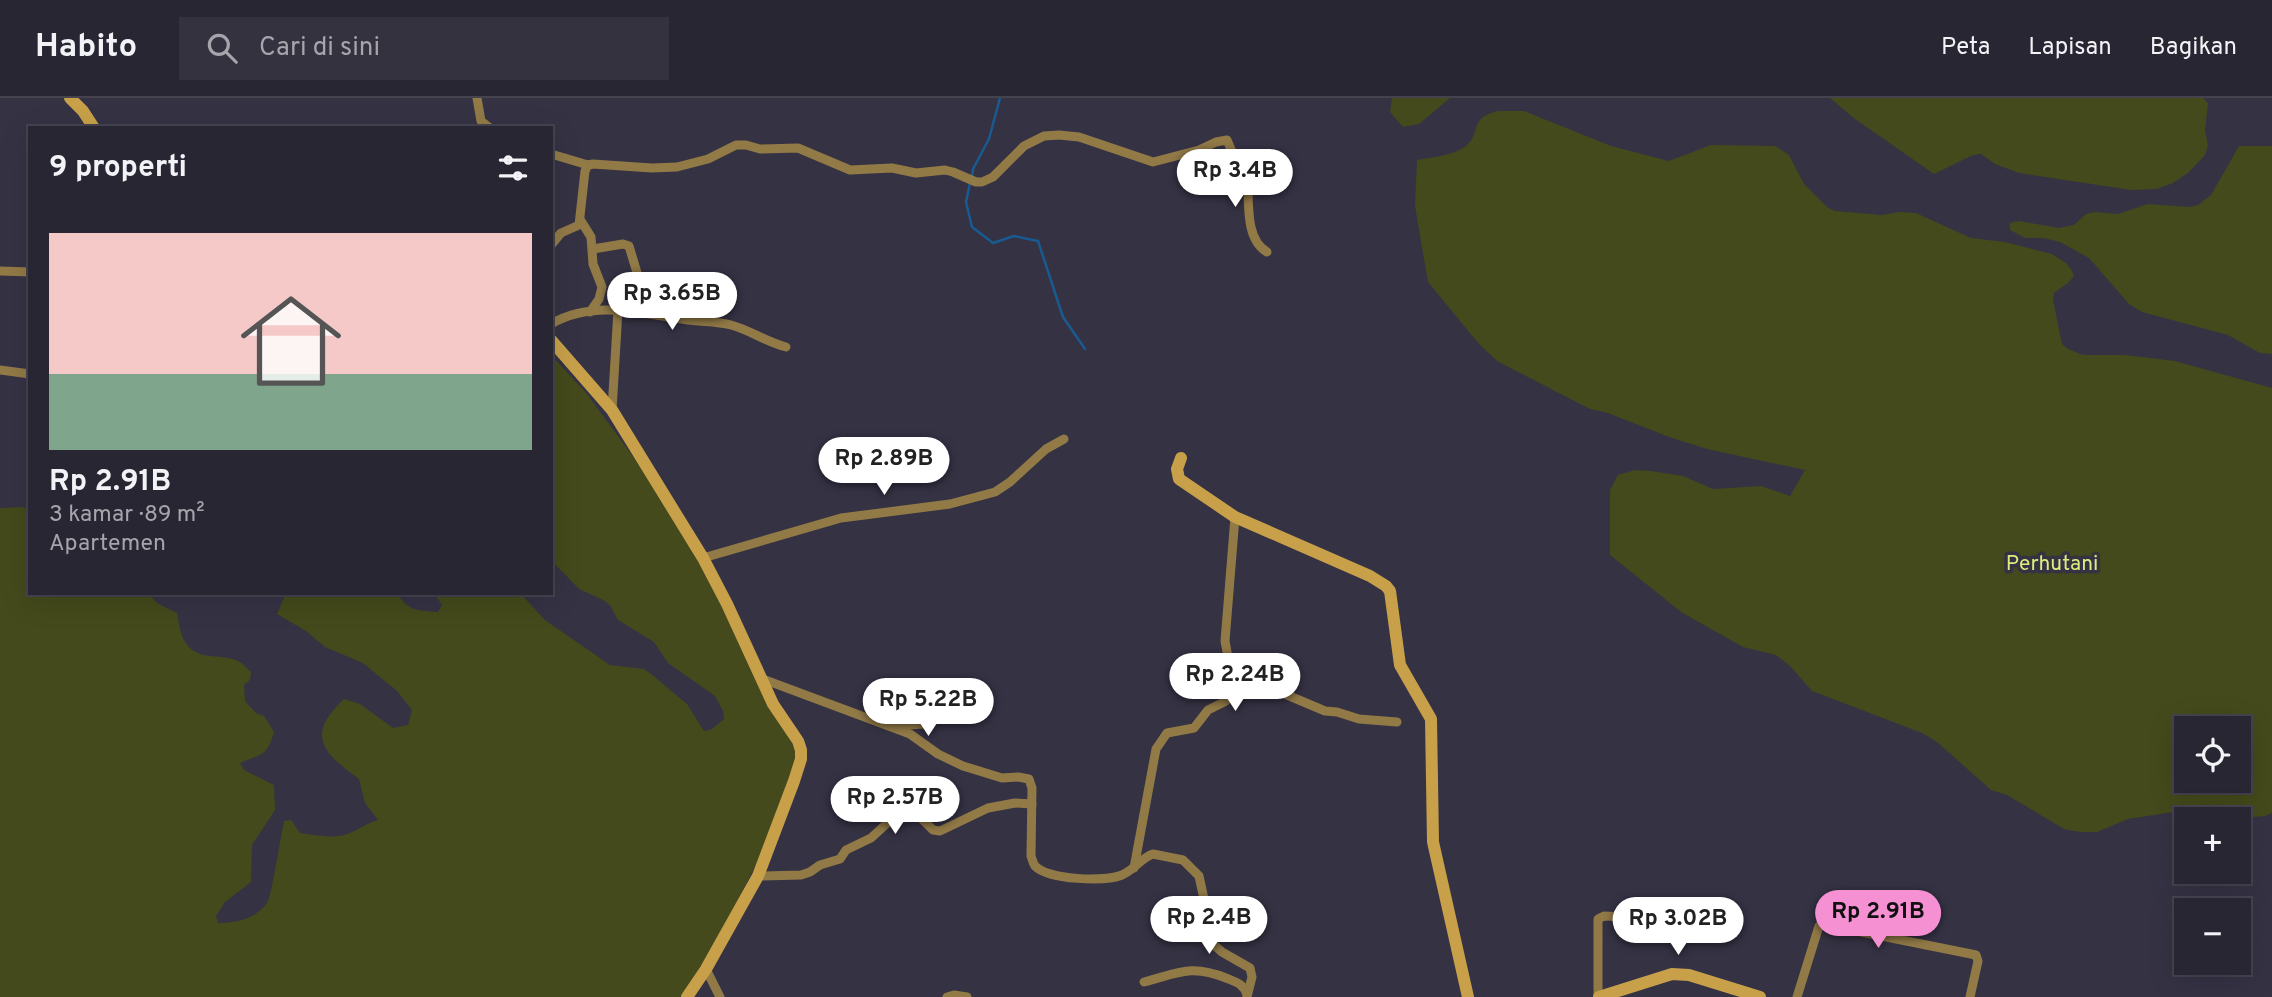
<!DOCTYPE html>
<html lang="id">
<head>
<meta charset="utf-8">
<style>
  :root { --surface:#282633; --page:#34323f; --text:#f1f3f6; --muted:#a5a5ac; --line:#44434e; --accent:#f591d2 }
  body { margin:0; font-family:Overpass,sans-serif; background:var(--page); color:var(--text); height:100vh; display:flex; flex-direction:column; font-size:26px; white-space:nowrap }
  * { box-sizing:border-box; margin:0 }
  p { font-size:23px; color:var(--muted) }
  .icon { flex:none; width:38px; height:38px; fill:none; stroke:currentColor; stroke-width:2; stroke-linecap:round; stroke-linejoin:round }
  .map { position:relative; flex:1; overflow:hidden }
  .side { position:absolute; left:28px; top:28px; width:525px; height:469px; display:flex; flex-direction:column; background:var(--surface); border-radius:0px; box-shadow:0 7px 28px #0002,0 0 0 2px var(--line) }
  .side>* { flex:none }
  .buttons { position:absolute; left:2174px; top:618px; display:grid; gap:14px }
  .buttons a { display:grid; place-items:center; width:77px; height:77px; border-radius:0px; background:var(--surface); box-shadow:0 7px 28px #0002,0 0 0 2px var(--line); font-size:35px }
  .price { position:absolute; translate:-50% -60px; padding:0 16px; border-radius:24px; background:#fff; color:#222; font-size:23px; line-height:46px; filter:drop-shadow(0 2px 4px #0008) }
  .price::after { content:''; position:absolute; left:50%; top:42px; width:21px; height:16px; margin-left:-10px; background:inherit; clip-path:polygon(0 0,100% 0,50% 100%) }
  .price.current { background:var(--accent); color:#111 }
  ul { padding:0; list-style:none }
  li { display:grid; align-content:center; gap:14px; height:371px; padding:0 21px }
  li span { display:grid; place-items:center; height:217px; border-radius:0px; color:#555 }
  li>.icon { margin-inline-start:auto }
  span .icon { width:126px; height:126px; fill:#fffc; stroke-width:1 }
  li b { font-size:30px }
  h2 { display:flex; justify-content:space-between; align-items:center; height:84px; padding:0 21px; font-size:30px }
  header { display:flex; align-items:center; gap:42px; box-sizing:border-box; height:98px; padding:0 35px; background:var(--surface); border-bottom:2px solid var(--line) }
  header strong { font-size:33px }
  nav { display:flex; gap:38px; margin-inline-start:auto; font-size:24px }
  .search { width:490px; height:63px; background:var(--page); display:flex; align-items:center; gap:18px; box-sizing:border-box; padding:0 24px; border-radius:0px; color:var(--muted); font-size:26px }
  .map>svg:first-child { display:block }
</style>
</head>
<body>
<header>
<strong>Habito</strong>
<div class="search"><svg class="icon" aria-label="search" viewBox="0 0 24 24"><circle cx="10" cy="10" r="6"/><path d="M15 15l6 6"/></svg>Cari di sini</div>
<nav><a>Peta</a><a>Lapisan</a><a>Bagikan</a></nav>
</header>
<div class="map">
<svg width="2272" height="899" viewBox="0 0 2272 899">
  <rect width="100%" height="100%" fill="#353244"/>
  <g fill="#444a1b" fill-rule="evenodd">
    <path d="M1392,0H1450L1419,26L1403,29L1390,14Z"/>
    <path d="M1830,0H2203L2208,5L2205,32L2208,48L2205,57L2188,75L2173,85L2157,91L2131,92L2019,75L1995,66L1981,56L1973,57L1934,76L1855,21Z"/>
    <path d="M1498,13H1524L1611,48L1669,63L1711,47L1775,48L1789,57L1804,86L1827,109L1835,113L1882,117L1899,114L1916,115L1971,140L2005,144L2052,156L2066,165L2071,171L2074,178L2068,185L2054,195L2053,202L2062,246L2068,251L2083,257H2125L2175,263L2272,290V715L2265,718L2231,721L2198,714L2180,713L2128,721L2097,734H2080L2064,731L2007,697L1991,692L1937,644L1922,635L1812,593L1790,568L1776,557L1743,549L1681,514L1610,457V392L1618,377L1635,372L1651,373L1683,378L1713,391L1761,388L1790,398L1805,372L1707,351L1669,339L1608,315L1590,311L1497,263L1479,246L1428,184L1415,108L1417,62C1432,59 1453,58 1466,48C1482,34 1468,20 1498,13ZM2186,630H2238V682H2186Z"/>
    <path d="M2239,48H2272V256L2260,255L2228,237L2142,214L2129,206L2089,160L2060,144L2043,140H2025L2010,132V125L2019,123L2059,130L2074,127L2086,116L2094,114L2118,116L2148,106L2190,109L2198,107L2211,97Z"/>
    <path d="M551,257L587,296L637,364L695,454L797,656L767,744L725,828L682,899H0V410L23,409L30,413V495H148L157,505L177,515C179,524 180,535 184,542C197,565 218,554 238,563C243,565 247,571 251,574L250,582L244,587L245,603L256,615L264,618L274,634C267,659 261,656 240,665L244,672L274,687L275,712L252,747L251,784L225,804L216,818L218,825C236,825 255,821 267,805C272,797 281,736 284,723L291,722L300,735C316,737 337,742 352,734C361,730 368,725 378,722L365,705L359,681C323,655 305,637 344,601L360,606L393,630L408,627L412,612L397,593L363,565L325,549L306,533L277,516L286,495H397C409,514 417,512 438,514L442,507L434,495H520L545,522L610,567L644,571L650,575L687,606L704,633L712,631L724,621L723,613L715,598L668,565L654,544L618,522L610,507L603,502L579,491L551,462Z"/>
  </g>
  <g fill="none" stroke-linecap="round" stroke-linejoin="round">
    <g stroke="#195a90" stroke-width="2.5">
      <path d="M972,78L973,71L989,41L1000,0"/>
      <path d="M970,85L966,104L972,129L993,145L1014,138L1038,143L1063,219L1085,251"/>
    </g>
    <g stroke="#927a47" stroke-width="9">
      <path d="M477,0L481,23L490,30"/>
      <path d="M551,56L588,67"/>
      <path d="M581,123L591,139L593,166L602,189L599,201L590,214"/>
      <path d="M551,147L561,135L579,127L585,73L588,67L593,66L652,70L677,69L708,61L736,47H746L760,51L798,50L850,72L892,70L916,75L945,72L953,74L976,84H982L993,79L1024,48L1044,38L1059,37L1079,39L1153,64L1199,52L1216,44L1227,42L1236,63L1247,74C1250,98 1243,140 1267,154"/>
      <path d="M593,151L623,146L629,148L638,178V213"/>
      <path d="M0,173L30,174"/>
      <path d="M551,226C594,201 643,216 688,222C703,224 717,223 731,227C750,232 766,244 786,249"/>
      <path d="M0,272L30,276"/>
      <path d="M612,312L618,212"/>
      <path d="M703,460L841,420L950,406L995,394L1010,384L1046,351L1064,341"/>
      <path d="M760,580L910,636L938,656L963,668L1002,680L1018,679L1029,681L1032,690L1031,758C1032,761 1033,765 1035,768C1049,782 1105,784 1122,777C1134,772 1141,760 1153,756L1183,762L1199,778L1214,847L1222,854L1250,870L1252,879L1247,899"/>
      <path d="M1233,586L1280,594L1325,613L1337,614L1359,621L1397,624"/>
      <path d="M894,628L923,626L960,613"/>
      <path d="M1134,770L1156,651L1167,635L1194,630L1208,612L1226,603L1233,586L1225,543L1235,419"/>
      <path d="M758,778L801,777L810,774L820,767L840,761L846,752L871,740L894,719L908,713L916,715L933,732L940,733L988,710L1015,705L1032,706"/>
      <path d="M706,871L720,899"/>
      <path d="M1144,884C1179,875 1191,866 1226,880C1236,884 1244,886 1247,897"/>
      <path d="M947,899L954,897L967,899"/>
      <path d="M1598,899V821L1604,818L1649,820"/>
      <path d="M1797,899L1819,828L1822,826L1976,857L1978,863L1970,899"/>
    </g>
    <g stroke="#c7a049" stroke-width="12">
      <path d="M70,0L83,13L94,30"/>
      <path d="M551,242L612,312L703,460L727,506L773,606L798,643L801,652V661L794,683L758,778L706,871L687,899"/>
      <path d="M1181,360L1177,371L1179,381L1235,419L1370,478L1386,488L1390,493L1400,567L1431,621L1433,744L1468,899"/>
      <path d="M1599,899L1672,876L1689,877L1760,899"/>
    </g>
  </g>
  <g text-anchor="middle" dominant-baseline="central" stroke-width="7" stroke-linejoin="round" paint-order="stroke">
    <g font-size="21" fill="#ddec7d" stroke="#353244">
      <text x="2052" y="466">Perhutani</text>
    </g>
  </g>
</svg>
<div class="buttons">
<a><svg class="icon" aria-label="locate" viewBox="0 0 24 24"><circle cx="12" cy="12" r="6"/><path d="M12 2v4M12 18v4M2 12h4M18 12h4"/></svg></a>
<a>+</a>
<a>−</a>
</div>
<b class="price" style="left:1235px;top:111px">Rp 3.4B</b>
<b class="price" style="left:672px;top:234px">Rp 3.65B</b>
<b class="price" style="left:884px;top:399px">Rp 2.89B</b>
<b class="price" style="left:1235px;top:615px">Rp 2.24B</b>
<b class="price" style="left:928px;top:640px">Rp 5.22B</b>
<b class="price" style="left:895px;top:738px">Rp 2.57B</b>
<b class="price current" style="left:1878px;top:852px">Rp 2.91B</b>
<b class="price" style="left:1209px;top:858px">Rp 2.4B</b>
<b class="price" style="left:1678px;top:859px">Rp 3.02B</b>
<section class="side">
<h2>9 properti<svg class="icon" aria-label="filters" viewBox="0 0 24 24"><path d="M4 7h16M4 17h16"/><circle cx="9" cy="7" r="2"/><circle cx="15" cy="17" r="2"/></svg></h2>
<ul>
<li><span style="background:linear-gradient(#f6c9c9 65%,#7fa58c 0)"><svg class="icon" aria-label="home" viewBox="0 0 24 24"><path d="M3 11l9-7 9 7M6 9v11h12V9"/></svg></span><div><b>Rp 2.91B</b><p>3 kamar · 89 m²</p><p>Apartemen</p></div></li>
</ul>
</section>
</div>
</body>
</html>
